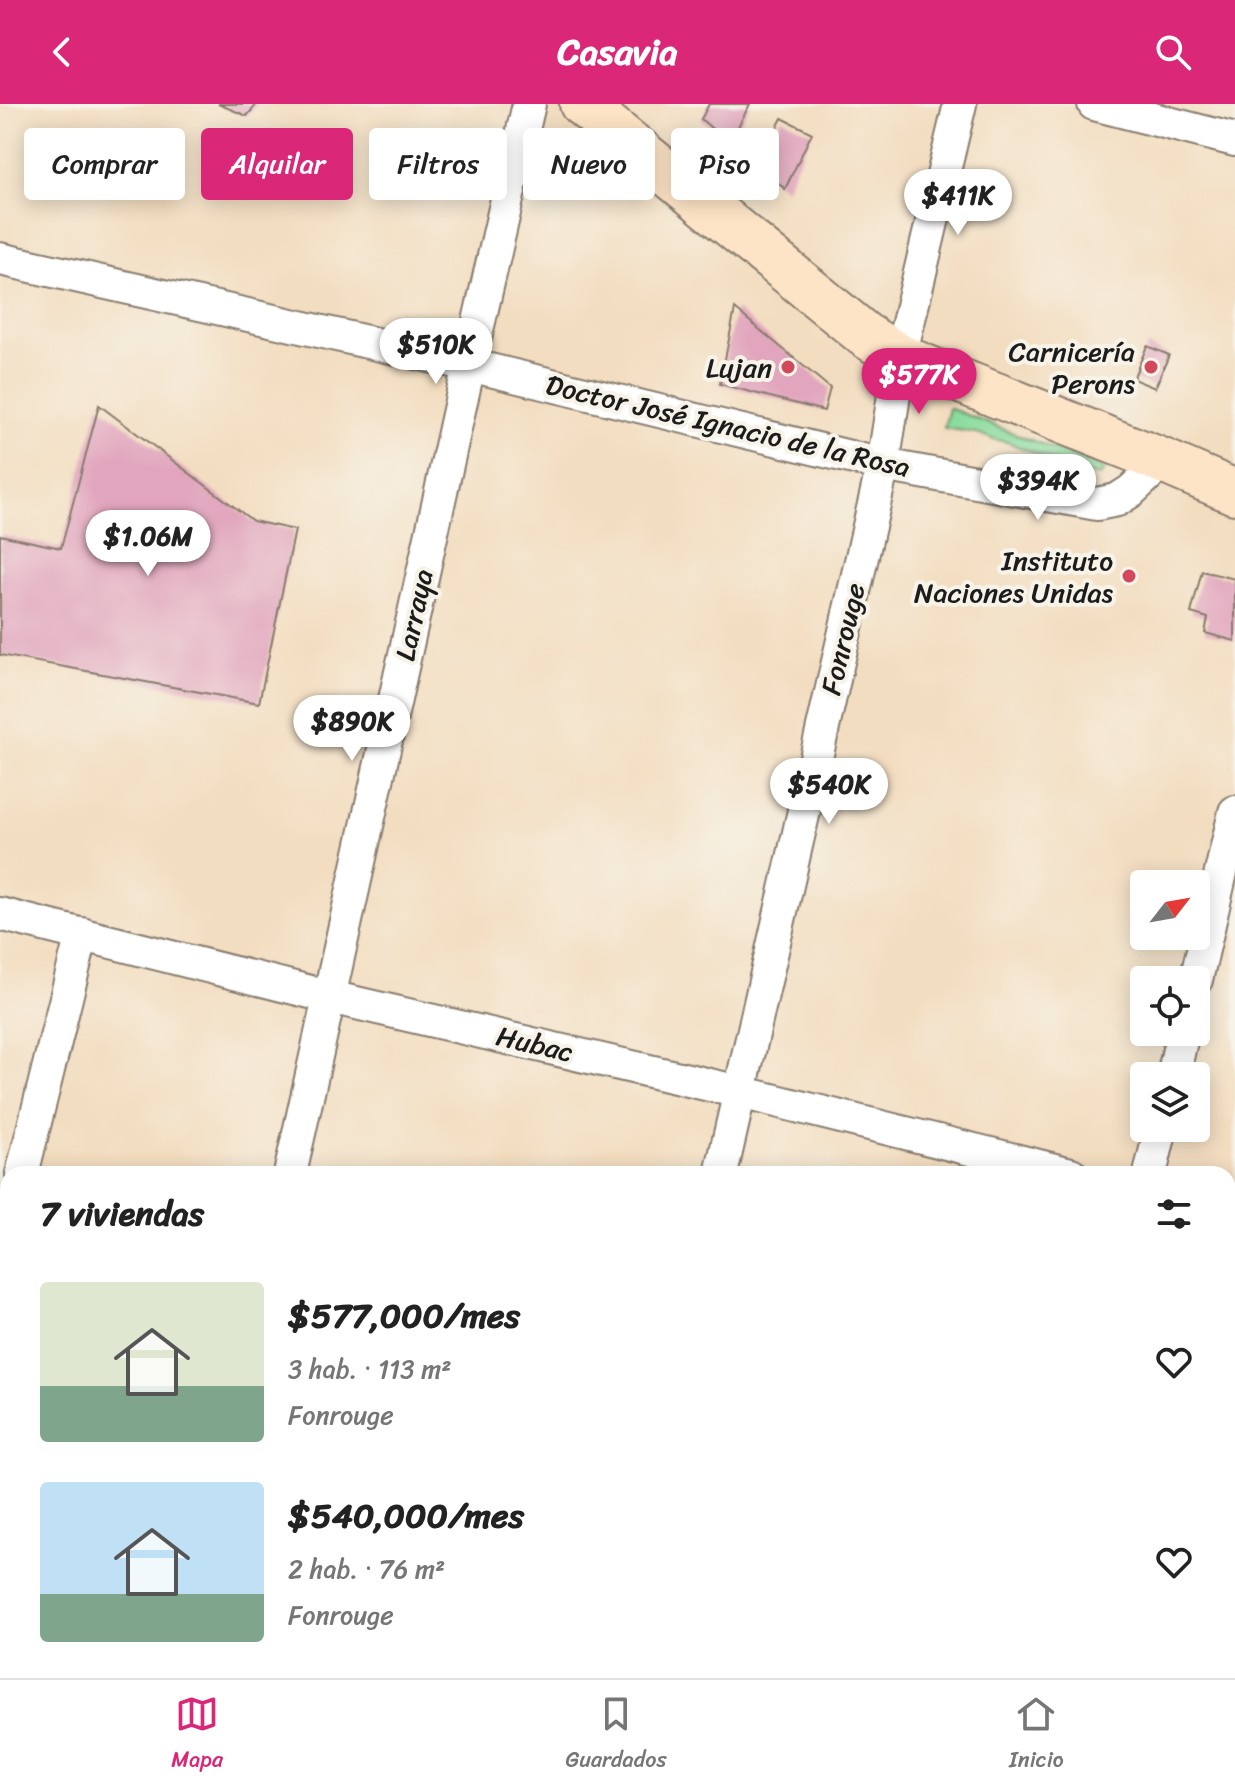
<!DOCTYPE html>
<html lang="es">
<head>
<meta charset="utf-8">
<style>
  :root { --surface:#fff; --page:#f6f6f6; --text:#222; --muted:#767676; --line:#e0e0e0; --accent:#db2777 }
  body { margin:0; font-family:Sriracha,sans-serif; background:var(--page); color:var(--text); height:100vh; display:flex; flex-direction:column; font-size:30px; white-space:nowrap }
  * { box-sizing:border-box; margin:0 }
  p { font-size:26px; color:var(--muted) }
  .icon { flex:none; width:44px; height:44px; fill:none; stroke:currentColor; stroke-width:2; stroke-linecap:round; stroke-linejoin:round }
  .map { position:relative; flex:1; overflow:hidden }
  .drawer { position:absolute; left:0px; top:1062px; width:1236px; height:512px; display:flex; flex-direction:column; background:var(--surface); border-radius:24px 24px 0 0; box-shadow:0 4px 20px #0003 }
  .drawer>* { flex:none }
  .guide { position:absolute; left:24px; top:24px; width:800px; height:72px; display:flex; gap:16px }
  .needle { width:52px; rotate:59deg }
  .controls { position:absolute; left:1130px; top:766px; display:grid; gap:16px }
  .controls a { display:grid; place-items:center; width:80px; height:80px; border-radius:8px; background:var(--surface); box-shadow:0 4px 20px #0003; font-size:40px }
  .price { position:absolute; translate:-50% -68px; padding:0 18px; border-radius:28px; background:#fff; color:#222; font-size:26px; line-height:52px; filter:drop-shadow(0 2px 4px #0008) }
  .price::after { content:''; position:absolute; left:50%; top:48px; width:24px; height:18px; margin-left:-12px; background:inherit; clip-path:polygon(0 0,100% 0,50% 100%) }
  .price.on { background:var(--accent); color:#fff }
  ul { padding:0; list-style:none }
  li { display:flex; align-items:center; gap:24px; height:200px; padding:0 40px }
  li span { display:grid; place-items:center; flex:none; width:224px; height:160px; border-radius:8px; color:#555 }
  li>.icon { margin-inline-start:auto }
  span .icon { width:96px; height:96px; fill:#fffc; stroke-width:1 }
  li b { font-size:34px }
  h2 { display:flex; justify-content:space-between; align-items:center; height:96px; padding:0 40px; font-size:34px }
  .tag { padding:0 28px; border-radius:8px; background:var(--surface); box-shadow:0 4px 20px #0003; font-size:28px; line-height:72px }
  .tag.on { background:var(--accent); color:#fff }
  header { display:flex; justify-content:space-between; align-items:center; height:104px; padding:0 40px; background:var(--accent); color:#fff; font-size:36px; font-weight:700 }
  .menu { display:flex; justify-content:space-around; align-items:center; height:112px; border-top:2px solid var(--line); background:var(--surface); font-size:22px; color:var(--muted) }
  .menu a { display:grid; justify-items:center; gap:4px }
  .menu .on { color:var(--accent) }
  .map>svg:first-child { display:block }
</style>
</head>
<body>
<header><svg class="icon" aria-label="back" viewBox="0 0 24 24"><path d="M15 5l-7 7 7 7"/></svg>Casavia<svg class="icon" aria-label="search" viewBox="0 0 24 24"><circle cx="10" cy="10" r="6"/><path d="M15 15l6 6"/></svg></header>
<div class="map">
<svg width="1235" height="1574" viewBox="0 0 1235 1574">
  <rect width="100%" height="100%" fill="#f7f3e8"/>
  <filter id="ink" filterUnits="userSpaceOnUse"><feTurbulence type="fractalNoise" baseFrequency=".0125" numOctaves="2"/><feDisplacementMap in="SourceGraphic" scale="16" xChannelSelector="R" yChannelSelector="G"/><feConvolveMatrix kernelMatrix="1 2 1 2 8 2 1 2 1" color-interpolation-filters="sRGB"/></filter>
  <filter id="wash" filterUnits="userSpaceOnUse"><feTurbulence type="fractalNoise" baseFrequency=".006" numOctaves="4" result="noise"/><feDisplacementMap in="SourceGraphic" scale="32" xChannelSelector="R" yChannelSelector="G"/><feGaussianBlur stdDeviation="1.8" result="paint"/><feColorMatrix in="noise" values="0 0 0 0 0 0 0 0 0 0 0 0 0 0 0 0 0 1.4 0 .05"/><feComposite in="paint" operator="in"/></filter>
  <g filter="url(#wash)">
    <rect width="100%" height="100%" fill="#f3ddc0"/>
    <path fill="#8adc9d" stroke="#537c5c" stroke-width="2" d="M949,304L1097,362L1104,367L1100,372L1082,368L1007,338L993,335L976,329L944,324Z"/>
    <g id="blocks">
      <g fill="#e1a5bd">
        <path d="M218,0H257L247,12Z"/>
        <path d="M709,0H750L729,40L701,15Z"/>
        <path d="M782,14L812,29L785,85L758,61Z"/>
        <path d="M735,205L830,284L824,307L720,280Z"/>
        <path d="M1147,242L1169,251L1155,284L1133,275Z"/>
        <path d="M99,301L253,417L295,426L259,599L0,551V431L61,444Z"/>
        <path d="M1202,467L1235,475V537L1205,529L1208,514L1191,509Z"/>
      </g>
    </g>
  </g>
  <g filter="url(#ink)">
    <use href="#blocks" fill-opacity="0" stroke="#887c6e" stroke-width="2"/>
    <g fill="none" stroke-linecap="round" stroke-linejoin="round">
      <defs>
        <g id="minor">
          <path d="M1094,0L1235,36"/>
          <path d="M0,155L469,261L883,361L1097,400L1117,396L1131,387L1163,357"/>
          <path d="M0,810L330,893L740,988L1071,1070"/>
          <path d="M1196,876L1235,708"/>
          <path d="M1173,972L1183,928"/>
          <path d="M22,1070L82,830"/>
          <path d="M290,1070L469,261L529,0"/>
          <path d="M721,1070L883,361L900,253L960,0"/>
          <path d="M1150,1070L1161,1024"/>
          <path d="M1228,1108L1235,1110"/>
          <path d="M0,1162L8,1128"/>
          <path d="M0,1473L8,1475"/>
          <path d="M391,1566L425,1574"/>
          <path d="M178,1574L180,1566"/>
          <path d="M605,1574L606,1566"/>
          <path d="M1048,1574L1050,1566"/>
        </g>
        <path id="secondary" d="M582,0L865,231L900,253L1163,357L1235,388"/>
      </defs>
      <use href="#minor" stroke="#887c6e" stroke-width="36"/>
      <use href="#secondary" stroke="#887c6e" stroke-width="48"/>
      <use href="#minor" stroke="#fff" stroke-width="32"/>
      <use href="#secondary" stroke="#fee4c6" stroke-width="44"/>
    </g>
  </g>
  <g fill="#d1495b" stroke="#f7f3e8" stroke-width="3">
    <circle cx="788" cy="263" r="8"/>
    <circle cx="1151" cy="263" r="8"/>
    <circle cx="1129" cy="472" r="8"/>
  </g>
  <g text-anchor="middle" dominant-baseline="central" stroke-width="8" stroke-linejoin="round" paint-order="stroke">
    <g font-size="28" fill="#1c1c1c" stroke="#f7f3e8" text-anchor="end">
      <text x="1135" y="247">Carnicería<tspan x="1135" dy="32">Perons</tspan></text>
      <text x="772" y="263">Lujan</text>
      <text x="1113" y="456">Instituto<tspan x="1113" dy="32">Naciones Unidas</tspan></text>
    </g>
    <g font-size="28" fill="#1c1c1c" stroke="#f7f3e8">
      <text transform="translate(728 322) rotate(13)">Doctor José Ignacio de la Rosa</text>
      <text transform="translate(414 511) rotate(-78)">Larraya</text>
      <text transform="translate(843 535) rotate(-77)">Fonrouge</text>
      <text transform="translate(535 940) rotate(13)">Hubac</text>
    </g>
  </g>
</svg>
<div class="controls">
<a><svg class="needle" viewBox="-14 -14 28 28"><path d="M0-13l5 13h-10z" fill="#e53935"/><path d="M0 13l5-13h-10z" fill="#767676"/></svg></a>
<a><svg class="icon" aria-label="locate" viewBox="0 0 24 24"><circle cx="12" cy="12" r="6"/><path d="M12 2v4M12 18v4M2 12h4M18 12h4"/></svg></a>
<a><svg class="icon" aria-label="layers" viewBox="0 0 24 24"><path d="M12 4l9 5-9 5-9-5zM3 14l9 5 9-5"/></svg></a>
</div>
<b class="price" style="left:958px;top:133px">$411K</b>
<b class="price" style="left:436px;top:282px">$510K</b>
<b class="price on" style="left:919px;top:312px">$577K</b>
<b class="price" style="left:1038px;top:418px">$394K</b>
<b class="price" style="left:148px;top:474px">$1.06M</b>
<b class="price" style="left:352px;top:659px">$890K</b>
<b class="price" style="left:829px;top:722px">$540K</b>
<div class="guide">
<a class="tag">Comprar</a>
<a class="tag on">Alquilar</a>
<a class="tag">Filtros</a>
<a class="tag">Nuevo</a>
<a class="tag">Piso</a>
</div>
<section class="drawer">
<h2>7 viviendas<svg class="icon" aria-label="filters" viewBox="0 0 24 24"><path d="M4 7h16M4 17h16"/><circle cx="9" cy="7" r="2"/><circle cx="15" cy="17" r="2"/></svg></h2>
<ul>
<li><span style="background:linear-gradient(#dfe7d0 65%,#7fa58c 0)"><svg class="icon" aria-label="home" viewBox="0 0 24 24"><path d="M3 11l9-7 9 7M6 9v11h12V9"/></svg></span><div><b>$577,000/mes</b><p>3 hab. · 113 m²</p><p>Fonrouge</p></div><svg class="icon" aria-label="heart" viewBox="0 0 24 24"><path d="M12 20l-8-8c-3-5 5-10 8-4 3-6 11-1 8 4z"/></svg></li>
<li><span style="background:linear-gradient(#bfe0f5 70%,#7fa58c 0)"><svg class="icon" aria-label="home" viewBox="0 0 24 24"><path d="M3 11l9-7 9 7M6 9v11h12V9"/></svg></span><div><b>$540,000/mes</b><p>2 hab. · 76 m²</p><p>Fonrouge</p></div><svg class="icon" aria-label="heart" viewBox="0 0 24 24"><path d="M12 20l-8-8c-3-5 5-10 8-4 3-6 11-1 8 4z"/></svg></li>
</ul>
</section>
</div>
<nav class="menu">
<a class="on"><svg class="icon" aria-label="map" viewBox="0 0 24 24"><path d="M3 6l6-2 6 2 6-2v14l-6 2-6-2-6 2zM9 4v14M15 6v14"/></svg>Mapa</a>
<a><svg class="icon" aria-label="saved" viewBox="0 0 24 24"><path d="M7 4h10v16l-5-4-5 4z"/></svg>Guardados</a>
<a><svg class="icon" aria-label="home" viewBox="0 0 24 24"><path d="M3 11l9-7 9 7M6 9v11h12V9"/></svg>Inicio</a>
</nav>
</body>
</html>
